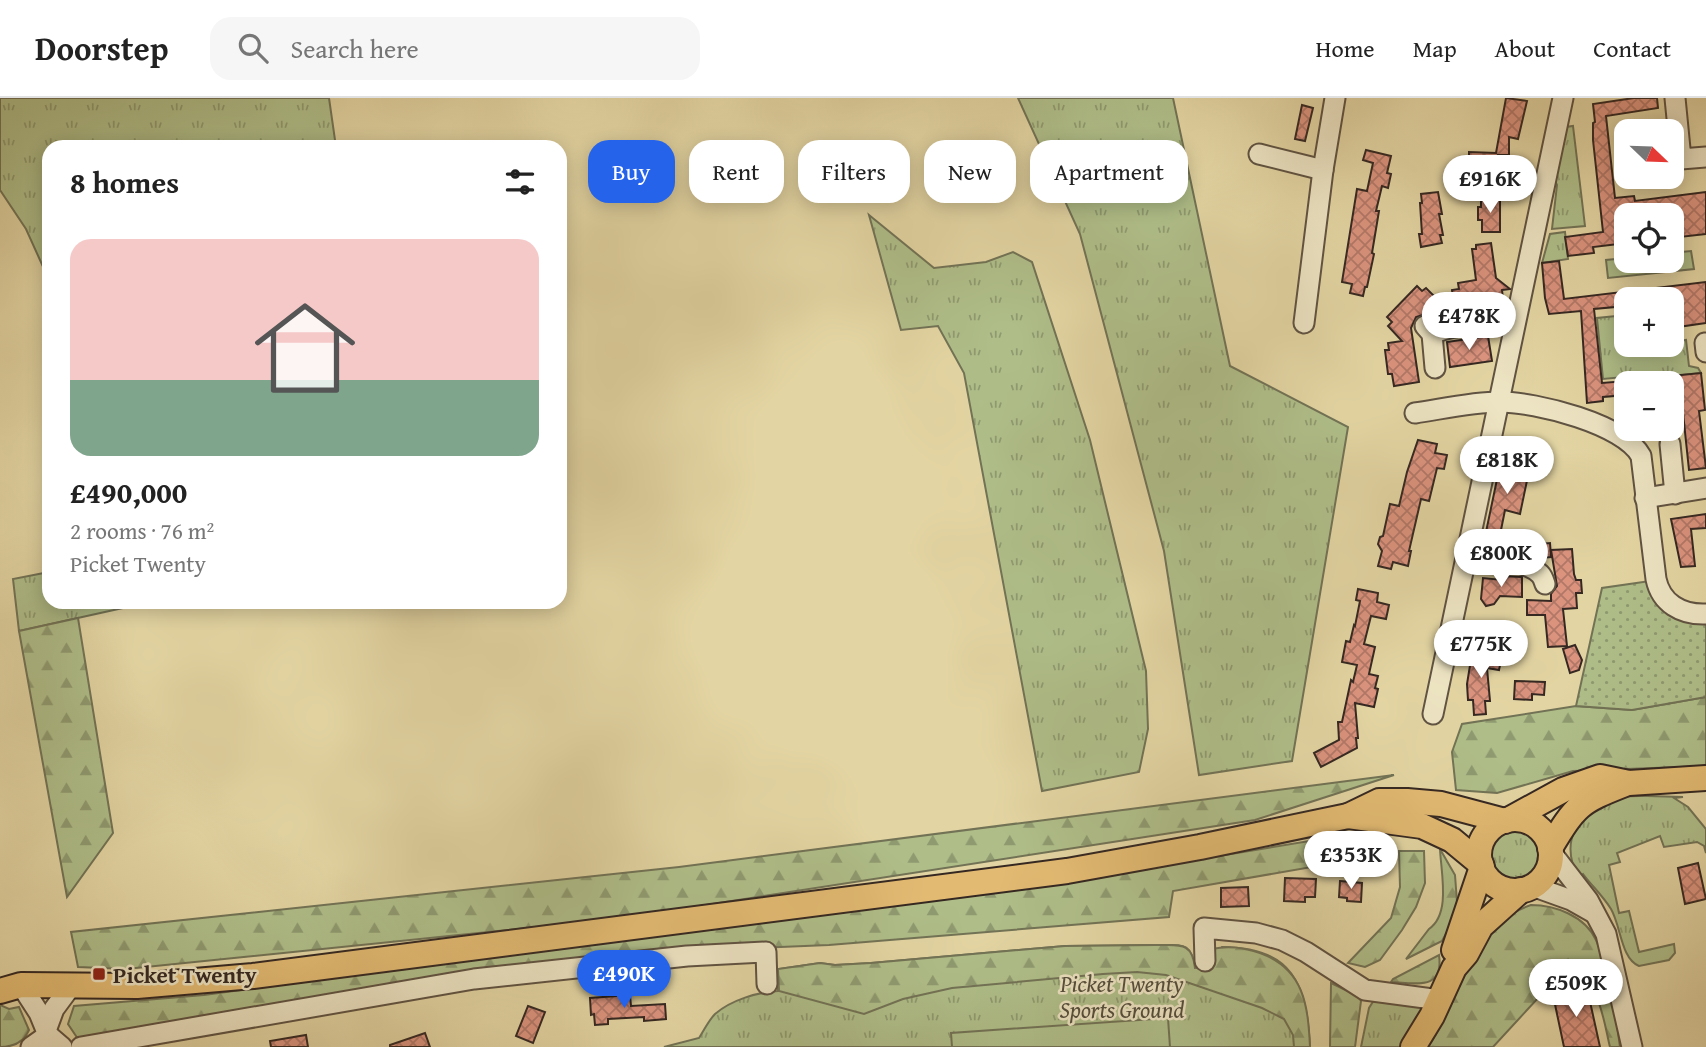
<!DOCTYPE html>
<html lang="en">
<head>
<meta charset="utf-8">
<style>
  :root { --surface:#fff; --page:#f6f6f6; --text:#222; --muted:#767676; --line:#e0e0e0; --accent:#2563eb }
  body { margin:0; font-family:"Gentium Book Plus",serif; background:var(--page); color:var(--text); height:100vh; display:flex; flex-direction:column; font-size:26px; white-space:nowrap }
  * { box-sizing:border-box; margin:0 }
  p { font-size:23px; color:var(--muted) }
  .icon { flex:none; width:38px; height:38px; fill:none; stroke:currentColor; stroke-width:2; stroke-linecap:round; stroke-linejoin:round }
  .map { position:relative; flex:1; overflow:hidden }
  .side { position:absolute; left:42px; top:42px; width:525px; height:469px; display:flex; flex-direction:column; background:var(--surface); border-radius:21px; box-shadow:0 4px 18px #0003 }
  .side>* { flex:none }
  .guide { position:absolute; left:588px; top:42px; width:665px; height:63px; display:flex; gap:14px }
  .needle { width:46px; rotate:113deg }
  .tools { position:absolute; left:1614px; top:21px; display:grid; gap:14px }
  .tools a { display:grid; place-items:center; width:70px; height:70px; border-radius:14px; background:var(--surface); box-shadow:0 4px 18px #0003; font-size:35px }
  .price { position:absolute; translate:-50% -60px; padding:0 16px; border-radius:24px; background:#fff; color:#222; font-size:23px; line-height:46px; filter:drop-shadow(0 2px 4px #0008) }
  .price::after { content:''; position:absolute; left:50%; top:42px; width:21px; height:16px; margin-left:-10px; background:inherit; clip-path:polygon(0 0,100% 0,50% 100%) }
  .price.on { background:var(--accent); color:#fff }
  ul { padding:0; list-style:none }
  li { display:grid; align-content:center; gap:14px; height:371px; padding:0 28px }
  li+li { border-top:2px solid var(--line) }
  li span { display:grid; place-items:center; height:217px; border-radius:21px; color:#555 }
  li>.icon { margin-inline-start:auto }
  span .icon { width:126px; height:126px; fill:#fffc; stroke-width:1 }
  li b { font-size:30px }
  h2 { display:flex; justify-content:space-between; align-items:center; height:84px; padding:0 28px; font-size:30px }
  .chip { padding:0 24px; border-radius:21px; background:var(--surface); box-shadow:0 4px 18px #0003; font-size:24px; line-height:63px }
  .chip.on { background:var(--accent); color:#fff }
  header { display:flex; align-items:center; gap:42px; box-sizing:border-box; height:98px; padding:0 35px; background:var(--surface); border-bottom:2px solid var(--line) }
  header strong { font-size:33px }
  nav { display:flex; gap:38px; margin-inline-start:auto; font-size:24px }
  .search { width:490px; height:63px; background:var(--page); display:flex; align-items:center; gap:18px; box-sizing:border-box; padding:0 24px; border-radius:21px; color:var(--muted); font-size:26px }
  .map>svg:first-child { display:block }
</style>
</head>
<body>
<header>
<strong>Doorstep</strong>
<div class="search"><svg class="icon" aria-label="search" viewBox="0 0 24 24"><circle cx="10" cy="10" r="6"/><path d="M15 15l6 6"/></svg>Search here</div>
<nav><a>Home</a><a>Map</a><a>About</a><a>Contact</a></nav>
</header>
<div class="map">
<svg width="1706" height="949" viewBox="0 0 1706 949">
  <defs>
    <pattern id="grass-tufts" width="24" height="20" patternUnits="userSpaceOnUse" patternTransform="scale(1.75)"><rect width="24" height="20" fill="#afbe89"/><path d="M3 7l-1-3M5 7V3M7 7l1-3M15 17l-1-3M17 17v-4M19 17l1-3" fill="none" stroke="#8f9a70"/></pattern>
    <pattern id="forest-firs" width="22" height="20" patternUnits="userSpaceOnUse" patternTransform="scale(1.75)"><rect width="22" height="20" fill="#afbe89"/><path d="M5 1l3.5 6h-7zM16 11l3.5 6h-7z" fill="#8f9a70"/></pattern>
    <pattern id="garden-dots" width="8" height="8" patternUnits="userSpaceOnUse" patternTransform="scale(1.75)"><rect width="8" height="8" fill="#afbe89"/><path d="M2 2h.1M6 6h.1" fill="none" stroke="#8f9a70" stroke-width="1.8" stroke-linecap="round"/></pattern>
    <pattern id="building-cross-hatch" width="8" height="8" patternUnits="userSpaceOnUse" patternTransform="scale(1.75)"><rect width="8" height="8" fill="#db937e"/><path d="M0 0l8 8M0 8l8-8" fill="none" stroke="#b27867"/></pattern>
  </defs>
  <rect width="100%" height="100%" fill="#e3d5a3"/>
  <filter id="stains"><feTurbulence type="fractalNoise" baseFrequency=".00286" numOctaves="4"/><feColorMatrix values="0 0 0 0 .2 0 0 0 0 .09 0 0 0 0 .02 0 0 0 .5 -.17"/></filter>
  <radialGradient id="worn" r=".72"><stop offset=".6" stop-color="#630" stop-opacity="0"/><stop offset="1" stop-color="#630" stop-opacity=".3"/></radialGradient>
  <g fill="url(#grass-tufts)" stroke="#727356" stroke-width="2">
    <path d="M0,0H329L336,49H49V182L26,131L0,92Z"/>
    <path d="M1018,0H1173L1230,268L1348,329L1292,663L1199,677L1164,453L1080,136Z"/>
    <path d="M1573,28L1585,128L1552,131L1557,87L1554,81L1566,29Z"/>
    <path d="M869,117L934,170L986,164L1013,154L1032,164L1090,342L1146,573L1148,631L1139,674L1042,693L964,275L938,228L901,232Z"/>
    <path d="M1565,134L1568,161L1542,165L1550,136Z"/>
    <path d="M1691,153L1694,171L1608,180L1606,162L1626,160V163H1671V155Z"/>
    <path d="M1626,217V247H1671V244L1686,242L1689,268L1698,270L1701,275L1646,281L1645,277L1603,281L1597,220Z"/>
    <path d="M49,474V504H150L19,533L13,481Z"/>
    <path d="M1647,698L1683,699L1674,700L1688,709L1706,731V755L1704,748L1697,744L1664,749L1660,738L1617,755L1620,764L1609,767L1619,815L1629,813L1639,854L1674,846L1675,855L1669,862L1639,868C1621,861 1621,828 1611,811C1603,798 1592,788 1583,776L1578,779C1559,741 1578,716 1614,701C1623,697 1637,698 1647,698Z"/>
    <circle cx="1515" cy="757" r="25"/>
    <path d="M1155,847C1180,848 1191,841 1195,870L1210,869L1222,849C1292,849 1307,886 1310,949H664L699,940C704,932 709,922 715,916C731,902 758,894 778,893V871L820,865L835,867L871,865L1065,848Z"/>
    <path d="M1374,902L1422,909L1423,915L1403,949H1361L1369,910Z"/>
  </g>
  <g fill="url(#forest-firs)" stroke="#727356" stroke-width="2">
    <path d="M78,520L113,735L67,799L19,533Z"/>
    <path d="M1706,599V668L1573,673L1497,695L1456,692L1452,654L1462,626L1576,608L1632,612Z"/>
    <path d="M1394,677L1255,722L615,821L126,871L78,869L71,834L679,769Z"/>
    <path d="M1364,734L1358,761L1173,793L1169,819L829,847L684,853L78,941L68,926L74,908L204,897L1122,774Z"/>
    <path d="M1440,751L1455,777L1457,804L1454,821L1442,843L1406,861L1429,831C1451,816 1441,775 1440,751Z"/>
    <path d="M1399,753H1424L1425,785L1416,809L1402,832L1380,862L1365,869L1348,865L1391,820L1400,789Z"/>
    <path d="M1531,807C1555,807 1585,818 1596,842C1609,870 1616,918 1620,949H1610C1603,921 1599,872 1562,874L1493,949H1428C1462,901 1469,828 1531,807Z"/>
    <path d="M1155,847C1178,848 1192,842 1195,870L1209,869L1212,851C1229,847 1244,850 1260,855C1304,871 1308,907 1310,949H1294L1293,937L1284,921L1262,910L1166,877L1137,874L1103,876L952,890L903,901L864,916L779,893L778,871L820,865L835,867L871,865L1065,848Z"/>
    <path d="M1439,857C1444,893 1416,885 1391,884L1393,881Z"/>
    <path d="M1331,885L1358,898L1361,903L1355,949H1330Z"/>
    <path d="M0,907L9,911L19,909L29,932C24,944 13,949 0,949Z"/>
  </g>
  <path fill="url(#garden-dots)" stroke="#727356" stroke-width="2" d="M1650,483L1706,520V599L1632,612L1576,608L1602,490Z"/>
  <path fill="#afbe89" stroke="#727356" stroke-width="2" d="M1168,920L1170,949H952L951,935Z"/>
  <g fill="url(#building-cross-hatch)" stroke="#352822" stroke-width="2">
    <path d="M1506,0L1527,3L1518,41L1509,39V57H1498V79L1469,77V54L1496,55Z"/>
    <path d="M1634,0H1657L1658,10L1606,18L1615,100L1634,98L1635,103L1706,94V136L1671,140V117H1646L1645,115L1626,117V145L1593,149L1594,155L1568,158L1565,139L1603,134L1593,42V25L1595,24L1593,6Z"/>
    <path d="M1302,7L1313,10L1305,43L1295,41Z"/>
    <path d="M1366,52L1391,58L1387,75L1391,76L1388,90L1382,88L1376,113H1379L1372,155L1374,156L1367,189H1365L1363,198L1350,195L1352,186L1342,184L1357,91L1367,93L1373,65L1363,62Z"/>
    <path d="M1438,94L1442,116H1439L1443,137H1440L1442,145L1421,149L1419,136H1422L1420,105H1422L1421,96Z"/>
    <path d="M1481,100H1500V134H1482V122H1478V109H1481Z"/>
    <path d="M1491,145L1496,180L1510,191L1502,192L1504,209L1450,217L1448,200L1453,199L1452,192L1459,191L1458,185L1476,182L1472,151H1476V147Z"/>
    <path d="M1559,163L1564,201L1706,184V225L1671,230V201H1626V208L1594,211L1602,285L1626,283V297L1603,299V303L1587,305L1581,213L1549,216L1545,200L1542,165Z"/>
    <path d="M1417,188L1422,193L1426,190L1439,203L1426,216L1416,219L1411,230L1419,284L1394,288L1392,276H1388L1385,252H1389L1388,245L1402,243L1388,228L1392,224L1387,219Z"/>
    <path d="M1488,238L1492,263L1450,269L1447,244Z"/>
    <path d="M1701,275L1705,312L1699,313L1706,370L1689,372L1683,315L1671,316V278Z"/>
    <path d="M1418,342L1437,346L1435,355L1447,357L1444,371L1437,370L1429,403L1421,401L1409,453H1411L1408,468L1393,464L1391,471L1378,468L1382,453L1378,446L1380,439L1383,438L1390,406L1399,408L1407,374Z"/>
    <path d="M1500,367L1529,373L1520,416L1505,412L1500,437L1486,434Z"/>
    <path d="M1706,416V430L1691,431L1695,468L1681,469L1671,421Z"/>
    <path d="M1550,445L1551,459L1539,460L1529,456L1528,447Z"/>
    <path d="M1572,451L1574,476L1576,482H1581L1582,495H1576L1577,510L1563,511L1567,548L1548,549L1545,517H1527V502L1551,503V496L1557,488L1551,452Z"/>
    <path d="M1502,478L1522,479V499L1500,498L1494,506L1486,508L1481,501L1483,480L1502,482Z"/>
    <path d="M1358,491L1378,495L1377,504L1389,507L1386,521L1371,518L1364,546L1375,549L1369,576L1378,578L1375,590L1378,591L1374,609L1355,605L1358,640H1356L1357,650L1321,669L1314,655L1339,642L1338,624H1342L1351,582L1353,584L1357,567L1342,564L1346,543L1350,544L1354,527L1355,528L1360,503L1356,502Z"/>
    <path d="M1575,547L1582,562L1579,572L1570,575L1563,551Z"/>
    <path d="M1472,555L1502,558L1499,572L1487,570L1490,603H1485L1486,616L1474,617L1473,602H1468L1467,586Z"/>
    <path d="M1515,583L1545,584L1544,597L1532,596V602L1514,601Z"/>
    <path d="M1698,765L1706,801L1685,806L1678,770Z"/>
    <path d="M1285,780L1316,781L1315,799H1305V804L1284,803Z"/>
    <path d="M1340,783L1362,785L1361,804L1347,803V800L1339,799Z"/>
    <path d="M1248,789L1249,808L1221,809V790Z"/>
    <path d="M1587,890L1600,949H1564L1553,897Z"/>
    <path d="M630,897L631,908L665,906L666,921L644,923V919L608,921V926L595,927L594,916L591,917L590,900Z"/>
    <path d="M528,908L545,914L533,945L516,938Z"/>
    <path d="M425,935L430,949H390V947Z"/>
    <path d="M306,937L308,949H271L270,943Z"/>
  </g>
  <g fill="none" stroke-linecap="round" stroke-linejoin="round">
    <defs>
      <g id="minor">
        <path d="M1675,0L1681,61L1706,59"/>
        <path d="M1259,56L1323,72"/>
        <path d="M1304,225L1323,72L1335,0"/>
        <path d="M1425,228L1432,236L1435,270"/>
        <path d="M1432,236C1456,225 1488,225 1514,227"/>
        <path d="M1705,245L1706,254"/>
        <path d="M1415,315C1442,311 1472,304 1500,304C1536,304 1624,326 1641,358L1656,481C1661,505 1681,517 1706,516"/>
        <path d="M1670,346L1675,396"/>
        <path d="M1645,400L1706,390"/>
        <path d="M1466,455C1485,457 1527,463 1540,476C1543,479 1544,483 1545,486"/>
        <path d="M1433,616L1563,0"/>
        <path d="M1551,754L1588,802L1606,836L1632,949"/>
        <path d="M1532,788L1571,802L1594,815"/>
        <path d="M1205,863L1204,830L1256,835L1282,842L1306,854L1365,892L1440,902"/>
        <path d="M21,887L39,915L48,937L62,949"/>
        <path d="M47,930L54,911L71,888"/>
        <path d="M31,949L48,937"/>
        <path d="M81,949L474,881L687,858L766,854L767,886"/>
      </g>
      <g id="major">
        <path d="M1348,718L1422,728L1452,742L1481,766"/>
        <path d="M1510,721L1563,692L1600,679L1629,685L1706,680"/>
        <circle cx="1515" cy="757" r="36"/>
        <path d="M1550,750C1576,707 1579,704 1625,686"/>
        <path d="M1454,852L1482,769"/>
        <path d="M0,893L21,887L137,888L253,878L1067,773L1200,749L1348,718L1379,703H1407L1441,706L1505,723"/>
        <path d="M1413,949L1432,918L1454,870L1466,856L1481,828L1521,792"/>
      </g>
    </defs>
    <use href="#minor" stroke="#605342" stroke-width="23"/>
    <use href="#major" stroke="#352822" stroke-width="28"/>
    <use href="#minor" stroke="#ede4c3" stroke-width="19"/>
    <use href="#major" stroke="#e2ba72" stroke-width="24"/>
  </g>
  <rect fill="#8f2418" stroke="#ede4c3" stroke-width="2.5" x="92" y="869" width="14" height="14" rx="3.5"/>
  <g text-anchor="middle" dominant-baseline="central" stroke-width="5" stroke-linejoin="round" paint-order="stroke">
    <g font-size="23" font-weight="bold" fill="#352822" stroke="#ede4c3" text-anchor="start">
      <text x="113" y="876">Picket Twenty</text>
    </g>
    <g font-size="23" font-style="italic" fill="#544e3c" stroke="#ede4c3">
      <text x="1122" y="885">Picket Twenty<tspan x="1122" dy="26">Sports Ground</tspan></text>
    </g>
  </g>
  <rect width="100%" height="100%" filter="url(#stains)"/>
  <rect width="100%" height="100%" fill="url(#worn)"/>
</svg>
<div class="tools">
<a><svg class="needle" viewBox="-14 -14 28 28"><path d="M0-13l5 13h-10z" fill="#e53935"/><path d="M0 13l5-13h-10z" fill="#767676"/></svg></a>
<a><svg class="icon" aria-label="locate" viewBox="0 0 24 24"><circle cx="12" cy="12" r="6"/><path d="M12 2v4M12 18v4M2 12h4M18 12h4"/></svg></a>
<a>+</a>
<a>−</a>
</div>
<b class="price" style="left:1490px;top:117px">£916K</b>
<b class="price" style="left:1469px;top:254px">£478K</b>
<b class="price" style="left:1507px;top:398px">£818K</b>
<b class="price" style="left:1501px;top:491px">£800K</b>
<b class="price" style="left:1481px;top:582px">£775K</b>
<b class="price" style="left:1351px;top:793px">£353K</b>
<b class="price on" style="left:624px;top:912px">£490K</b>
<b class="price" style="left:1576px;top:921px">£509K</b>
<div class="guide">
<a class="chip on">Buy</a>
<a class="chip">Rent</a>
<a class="chip">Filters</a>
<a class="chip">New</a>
<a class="chip">Apartment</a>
</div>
<section class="side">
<h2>8 homes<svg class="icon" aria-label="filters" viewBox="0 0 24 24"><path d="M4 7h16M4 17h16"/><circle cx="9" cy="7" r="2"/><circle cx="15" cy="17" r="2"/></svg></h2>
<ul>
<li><span style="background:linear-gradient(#f6c9c9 65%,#7fa58c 0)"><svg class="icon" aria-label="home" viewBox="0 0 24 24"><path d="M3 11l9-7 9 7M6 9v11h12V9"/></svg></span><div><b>£490,000</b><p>2 rooms · 76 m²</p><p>Picket Twenty</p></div></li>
</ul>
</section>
</div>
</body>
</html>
